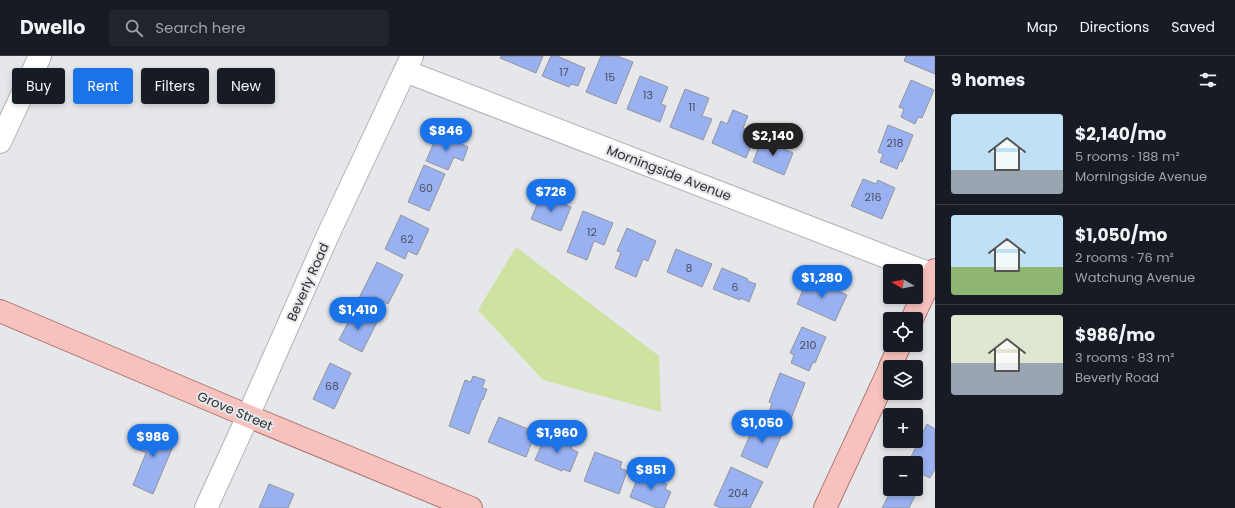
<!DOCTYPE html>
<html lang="en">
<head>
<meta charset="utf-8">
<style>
  :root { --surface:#171b24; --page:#20242c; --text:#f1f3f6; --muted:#9ea1a6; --line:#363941; --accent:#1a73e8 }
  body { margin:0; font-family:Poppins,sans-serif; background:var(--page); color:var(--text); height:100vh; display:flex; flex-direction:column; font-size:15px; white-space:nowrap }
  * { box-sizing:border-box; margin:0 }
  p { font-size:13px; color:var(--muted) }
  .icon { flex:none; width:22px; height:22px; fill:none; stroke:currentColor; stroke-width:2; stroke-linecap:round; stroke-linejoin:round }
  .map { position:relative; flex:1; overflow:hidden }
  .details { display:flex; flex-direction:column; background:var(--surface); width:300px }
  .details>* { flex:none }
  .banner { position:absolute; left:12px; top:12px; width:380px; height:36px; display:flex; gap:8px }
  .needle { width:26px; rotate:279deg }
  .tools { position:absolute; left:883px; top:208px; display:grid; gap:8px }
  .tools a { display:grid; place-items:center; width:40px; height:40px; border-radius:4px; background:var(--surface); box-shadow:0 2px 6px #0003; font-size:20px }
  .price { position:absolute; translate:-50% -34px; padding:0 9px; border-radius:14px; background:var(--accent); color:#fff; font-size:13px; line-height:26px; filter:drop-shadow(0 1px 2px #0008) }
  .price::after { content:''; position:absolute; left:50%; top:24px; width:12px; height:9px; margin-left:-6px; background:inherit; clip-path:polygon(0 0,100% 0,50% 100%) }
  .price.current { background:#222; color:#fff }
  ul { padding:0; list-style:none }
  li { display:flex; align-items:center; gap:12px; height:100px; padding:0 16px }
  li+li { border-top:1px solid var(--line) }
  li span { display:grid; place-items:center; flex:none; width:112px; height:80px; border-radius:4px; color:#555 }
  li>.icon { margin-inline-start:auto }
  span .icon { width:48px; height:48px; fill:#fffc; stroke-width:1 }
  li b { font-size:17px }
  h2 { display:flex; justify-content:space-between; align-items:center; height:48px; padding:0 16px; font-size:17px }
  .tag { padding:0 14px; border-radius:4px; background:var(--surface); box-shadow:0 2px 6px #0003; font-size:14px; line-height:36px }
  .tag.current { background:var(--accent); color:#fff }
  header { display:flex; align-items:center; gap:24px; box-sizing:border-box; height:56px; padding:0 20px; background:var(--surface); border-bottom:1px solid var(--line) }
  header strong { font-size:19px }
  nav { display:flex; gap:22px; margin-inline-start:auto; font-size:14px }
  .search { width:280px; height:36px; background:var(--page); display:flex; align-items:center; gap:10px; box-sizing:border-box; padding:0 14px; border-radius:4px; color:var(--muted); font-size:15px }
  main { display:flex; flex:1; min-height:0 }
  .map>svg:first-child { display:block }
</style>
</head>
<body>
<header>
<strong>Dwello</strong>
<div class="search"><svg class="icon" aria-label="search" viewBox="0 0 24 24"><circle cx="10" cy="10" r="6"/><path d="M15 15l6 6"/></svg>Search here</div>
<nav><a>Map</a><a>Directions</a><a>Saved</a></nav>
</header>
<main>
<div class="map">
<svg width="935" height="452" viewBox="0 0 935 452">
  <rect width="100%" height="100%" fill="#e6e7eb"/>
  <path fill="#cee3a1" d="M516,191L659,300L661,356L543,324L478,254Z"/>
  <g fill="#99b1f1" stroke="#939599">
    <path d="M501,0H543L536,17L500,2Z"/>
    <path d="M551,0H557L585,12L578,30L571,28L569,31L542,20Z"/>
    <path d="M601,0H617L633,6L616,48L586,36Z"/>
    <path d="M906,0H935V18L904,5Z"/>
    <path d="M640,20L668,31L661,48L666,50L660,66L627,53Z"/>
    <path d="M911,24L934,34L922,62L918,61L915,68L901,61L904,53L899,51Z"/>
    <path d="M685,33L709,42L702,60L712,63L703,84L670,71Z"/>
    <path d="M733,54L748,60L743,72L756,78L746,102L712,87L721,65L727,68Z"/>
    <path d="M888,69L913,79L902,106L900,105L897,113L880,106L883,98L878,96Z"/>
    <path d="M438,77L468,91L463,105L454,101L448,114L426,105Z"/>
    <path d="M762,83L793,97L784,119L753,106Z"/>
    <path d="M424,109L445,118L429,155L408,146Z"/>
    <path d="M863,123L876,128L878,124L895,132L882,163L851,150Z"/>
    <path d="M541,139L571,151L561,175L531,163Z"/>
    <path d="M583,155L613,167L604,189L594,185L587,204L567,196Z"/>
    <path d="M401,159L429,173L417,199L408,195L405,203L385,193Z"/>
    <path d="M627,172L656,185L648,205L643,203L636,221L615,212L621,196L617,195Z"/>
    <path d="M676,193L712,208L702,231L667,216Z"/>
    <path d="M377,206L403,219L388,248L373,240L369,247L359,242Z"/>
    <path d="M722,212L748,223L747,225L756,228L749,246L741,242L740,244L713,233Z"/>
    <path d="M808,222L847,239L835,265L797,248Z"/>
    <path d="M354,255L377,266L362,296L339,284Z"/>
    <path d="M802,271L826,281L815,307L813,306L809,315L791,307L794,299L790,297Z"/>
    <path d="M330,307L351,317L334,353L313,343Z"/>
    <path d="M780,317L805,327L790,365L769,356L772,347L769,346Z"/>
    <path d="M473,320L485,324L482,332L487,333L483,344L482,343L469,378L449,370L465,324L471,326Z"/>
    <path d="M499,361L528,373L526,377L534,380L526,401L488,386Z"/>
    <path d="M756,365L783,376L767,412L741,400Z"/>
    <path d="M927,368L935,373V413L930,422L916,415V407H908Z"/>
    <path d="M145,370L176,383L153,438L133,429L146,397L135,392Z"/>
    <path d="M546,378L572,389L571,393L578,396L570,416L563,413L562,415L535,404Z"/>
    <path d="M595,396L622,406L620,412L627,415L619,438L584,425Z"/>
    <path d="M731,411L763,426L750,452H721L714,449Z"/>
    <path d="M640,416L667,428L665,433L671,436L664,452H657L630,441Z"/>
    <path d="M916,425L921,428L909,452H882L892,433H916Z"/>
    <path d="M269,428L294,438L288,452H259Z"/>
  </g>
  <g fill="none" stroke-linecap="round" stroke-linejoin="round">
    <defs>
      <g id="minor">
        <path d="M405,15L920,214L933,218"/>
        <path d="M0,86L40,0"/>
        <path d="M206,452L248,360L327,181L412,0"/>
      </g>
      <g id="major">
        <path d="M0,255L248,360L471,452"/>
        <path d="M912,263L935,214"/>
        <path d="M890,311L900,289"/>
        <path d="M825,452L890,312"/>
      </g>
    </defs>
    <use href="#minor" stroke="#b0b2b6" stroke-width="24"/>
    <use href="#major" stroke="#ad746f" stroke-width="24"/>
    <use href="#minor" stroke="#fff" stroke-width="22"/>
    <use href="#major" stroke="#f7c2be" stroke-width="22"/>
  </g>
  <g text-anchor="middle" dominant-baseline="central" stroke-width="4" stroke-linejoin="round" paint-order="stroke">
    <g font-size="11" fill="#484f60">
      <text x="564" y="16">17</text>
      <text x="610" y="21">15</text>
      <text x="648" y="39">13</text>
      <text x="692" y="51">11</text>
      <text x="895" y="87">218</text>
      <text x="426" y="132">60</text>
      <text x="873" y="141">216</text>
      <text x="592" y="176">12</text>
      <text x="407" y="183">62</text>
      <text x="689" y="212">8</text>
      <text x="735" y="231">6</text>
      <text x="808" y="289">210</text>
      <text x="332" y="330">68</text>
      <text x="738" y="437">204</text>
    </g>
    <g font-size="13" fill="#2d2e2f" stroke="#e6e7eb">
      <text transform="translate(669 117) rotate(21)">Morningside Avenue</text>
      <text transform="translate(308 226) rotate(-66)">Beverly Road</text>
      <text transform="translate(235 355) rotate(23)">Grove Street</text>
    </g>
  </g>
</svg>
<div class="tools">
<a><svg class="needle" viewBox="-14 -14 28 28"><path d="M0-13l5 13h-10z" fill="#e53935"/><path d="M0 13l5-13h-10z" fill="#9ea1a6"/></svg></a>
<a><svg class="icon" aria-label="locate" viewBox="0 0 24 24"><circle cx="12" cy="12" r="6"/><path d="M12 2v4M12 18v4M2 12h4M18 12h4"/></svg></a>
<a><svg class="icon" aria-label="layers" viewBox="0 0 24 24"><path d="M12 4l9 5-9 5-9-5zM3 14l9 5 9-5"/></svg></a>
<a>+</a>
<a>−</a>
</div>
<b class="price" style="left:446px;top:96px">$846</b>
<b class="price current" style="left:773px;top:101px">$2,140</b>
<b class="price" style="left:551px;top:157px">$726</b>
<b class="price" style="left:822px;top:243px">$1,280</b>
<b class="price" style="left:358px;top:275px">$1,410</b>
<b class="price" style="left:762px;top:388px">$1,050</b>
<b class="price" style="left:557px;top:398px">$1,960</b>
<b class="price" style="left:153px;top:402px">$986</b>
<b class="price" style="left:651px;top:435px">$851</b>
<div class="banner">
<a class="tag">Buy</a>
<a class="tag current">Rent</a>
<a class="tag">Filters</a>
<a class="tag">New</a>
</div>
</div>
<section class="details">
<h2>9 homes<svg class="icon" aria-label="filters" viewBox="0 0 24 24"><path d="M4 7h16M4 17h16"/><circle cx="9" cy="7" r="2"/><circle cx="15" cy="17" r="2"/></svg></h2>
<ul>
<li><span style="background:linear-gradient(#bfe0f5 70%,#9aa5b1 0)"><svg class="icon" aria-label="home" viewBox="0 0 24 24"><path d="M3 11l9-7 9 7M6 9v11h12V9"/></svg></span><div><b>$2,140/mo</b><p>5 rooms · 188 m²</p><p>Morningside Avenue</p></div></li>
<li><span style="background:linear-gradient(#bfe0f5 65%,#8fb573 0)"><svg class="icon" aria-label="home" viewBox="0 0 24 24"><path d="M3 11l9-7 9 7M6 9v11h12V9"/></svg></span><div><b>$1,050/mo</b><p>2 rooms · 76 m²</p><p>Watchung Avenue</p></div></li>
<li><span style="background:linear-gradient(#dfe7d0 60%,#9aa5b1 0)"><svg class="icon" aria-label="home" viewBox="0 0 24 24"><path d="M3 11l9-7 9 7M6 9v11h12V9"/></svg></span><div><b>$986/mo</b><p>3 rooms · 83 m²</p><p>Beverly Road</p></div></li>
</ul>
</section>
</main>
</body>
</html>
